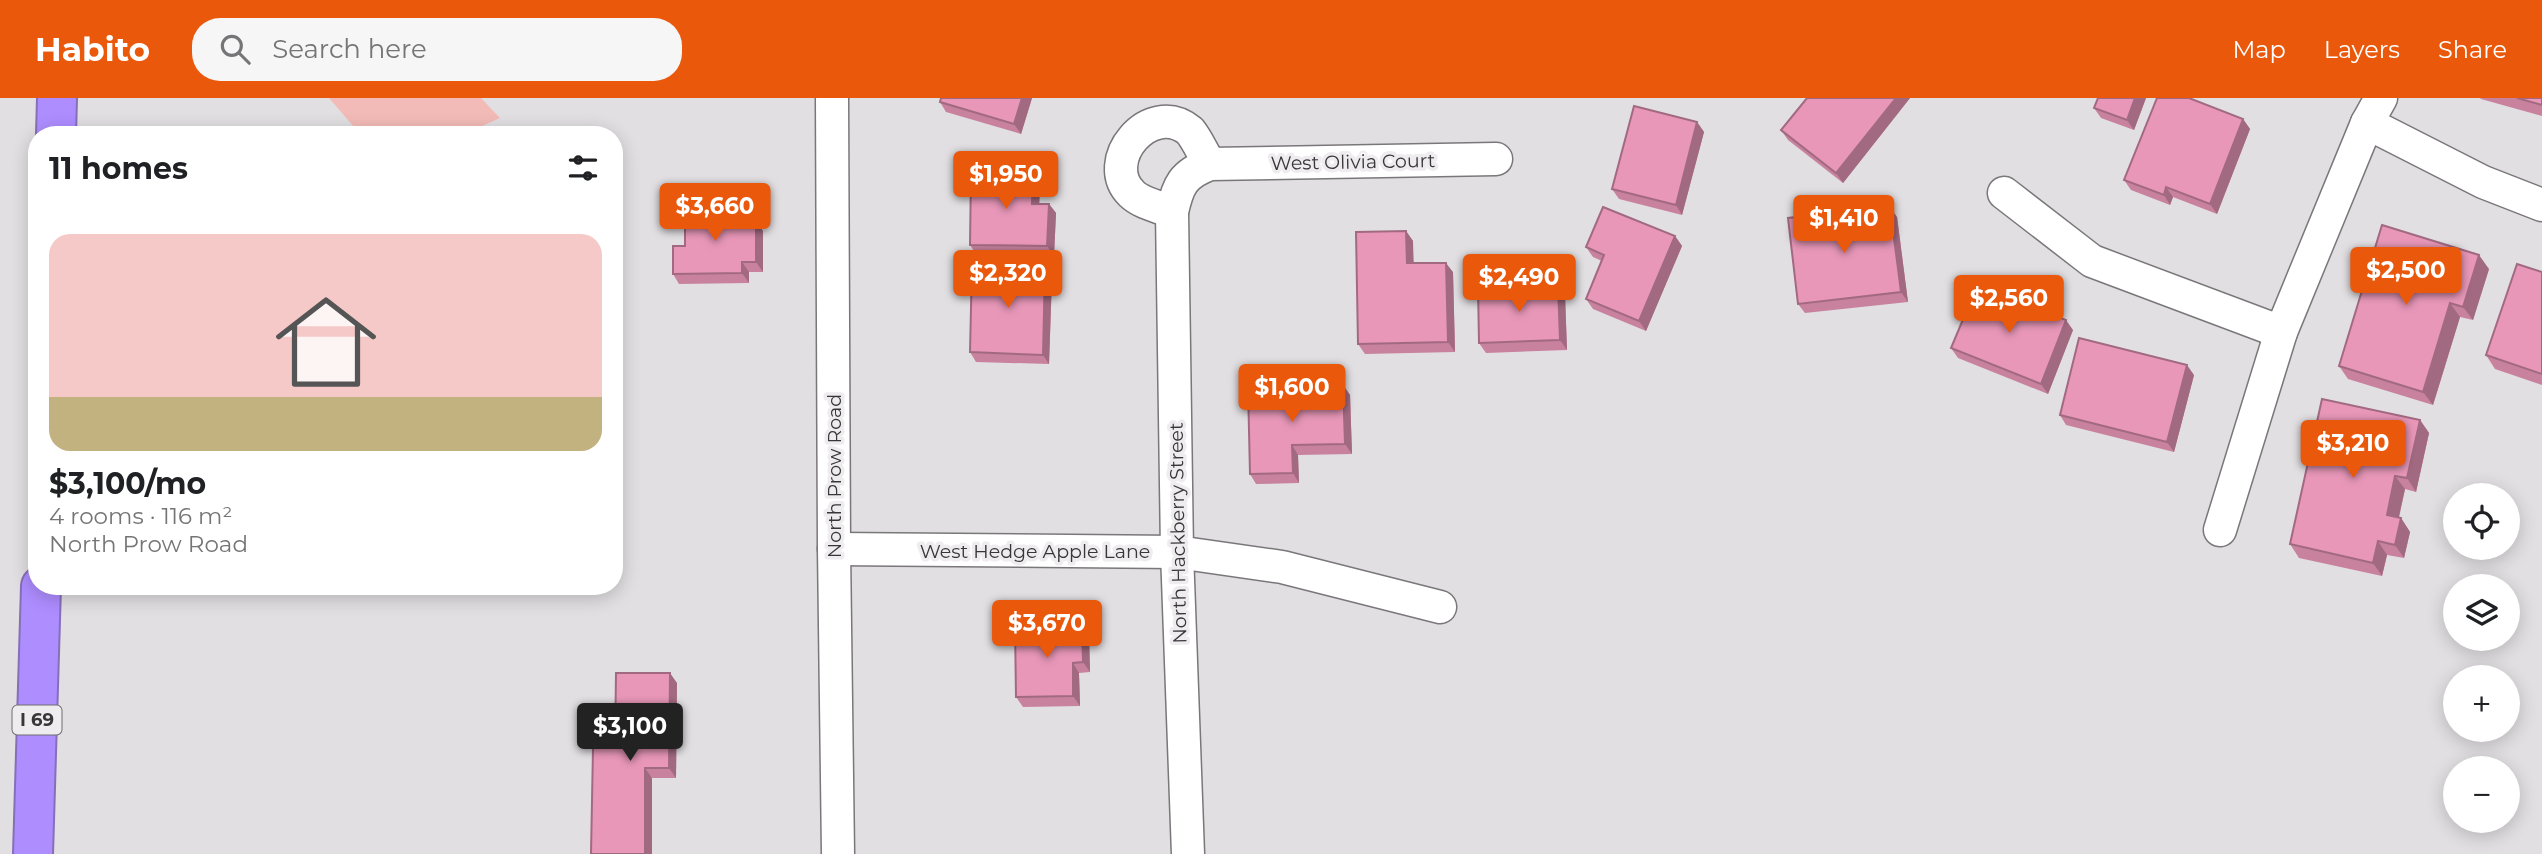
<!DOCTYPE html>
<html lang="en">
<head>
<meta charset="utf-8">
<style>
  :root { --surface:#fff; --page:#f6f6f6; --text:#202124; --muted:#757577; --line:#e0e0e0; --accent:#ea580c }
  body { margin:0; font-family:Montserrat,sans-serif; background:var(--page); color:var(--text); height:100vh; display:flex; flex-direction:column; font-size:26px; white-space:nowrap }
  * { box-sizing:border-box; margin:0 }
  p { font-size:23px; color:var(--muted) }
  .icon { flex:none; width:38px; height:38px; fill:none; stroke:currentColor; stroke-width:2; stroke-linecap:round; stroke-linejoin:round }
  .map { position:relative; flex:1; overflow:hidden }
  .details { position:absolute; left:28px; top:28px; width:595px; height:469px; display:flex; flex-direction:column; background:var(--surface); border-radius:28px; box-shadow:0 4px 18px #0003 }
  .details>* { flex:none }
  .tools { position:absolute; left:2443px; top:385px; display:grid; gap:14px }
  .tools a { display:grid; place-items:center; width:77px; height:77px; border-radius:50%; background:var(--surface); box-shadow:0 4px 18px #0003; font-size:35px }
  .price { position:absolute; translate:-50% -60px; padding:0 16px; border-radius:7px; background:var(--accent); color:#fff; font-size:23px; line-height:46px; filter:drop-shadow(0 2px 4px #0008) }
  .price::after { content:''; position:absolute; left:50%; top:42px; width:21px; height:16px; margin-left:-10px; background:inherit; clip-path:polygon(0 0,100% 0,50% 100%) }
  .price.current { background:#222; color:#fff }
  ul { padding:0; list-style:none }
  li { display:grid; align-content:center; gap:14px; height:371px; padding:0 21px }
  li+li { border-top:2px solid var(--line) }
  li span { display:grid; place-items:center; height:217px; border-radius:21px; color:#555 }
  li>.icon { margin-inline-start:auto }
  span .icon { width:126px; height:126px; fill:#fffc; stroke-width:1 }
  li b { font-size:30px }
  h2 { display:flex; justify-content:space-between; align-items:center; height:84px; padding:0 21px; font-size:30px }
  header { display:flex; align-items:center; gap:42px; box-sizing:border-box; height:98px; padding:0 35px; background:var(--accent); color:#fff }
  header strong { font-size:33px }
  nav { display:flex; gap:38px; margin-inline-start:auto; font-size:24px }
  .search { width:490px; height:63px; background:var(--page); display:flex; align-items:center; gap:18px; box-sizing:border-box; padding:0 24px; border-radius:28px; color:var(--muted); font-size:26px }
  .map>svg:first-child { display:block }
</style>
</head>
<body>
<header>
<strong>Habito</strong>
<div class="search"><svg class="icon" aria-label="search" viewBox="0 0 24 24"><circle cx="10" cy="10" r="6"/><path d="M15 15l6 6"/></svg>Search here</div>
<nav><a>Map</a><a>Layers</a><a>Share</a></nav>
</header>
<div class="map">
<svg width="2542" height="756" viewBox="0 0 2542 756">
  <rect width="100%" height="100%" fill="#e2dfe2"/>
  <path fill="#f3bbb7" d="M329,0H481L500,20L462,37H361Z"/>
  <g fill="none" stroke-linecap="round" stroke-linejoin="round">
    <defs>
      <g id="street">
        <path d="M832,0L834,451L838,756"/>
        <path d="M2367,25L2483,84L2542,107"/>
        <path d="M2004,95L2092,163L2281,234"/>
        <path d="M1172,114C1160,109 1141,105 1132,96C1098,64 1150,0 1190,33C1198,43 1203,56 1210,66"/>
        <path d="M2220,432L2281,234L2367,25L2381,0"/>
        <path d="M834,451L1177,454L1282,469L1440,509"/>
        <path d="M1188,756L1177,454L1172,114C1178,87 1183,76 1210,66L1496,61"/>
      </g>
      <g id="highway">
        <path d="M56,37L57,0"/>
        <path d="M33,756L41,488"/>
      </g>
    </defs>
    <use href="#street" stroke="#7a777a" stroke-width="35"/>
    <use href="#highway" stroke="#856fb9" stroke-width="42"/>
    <use href="#street" stroke="#fff" stroke-width="32"/>
    <use href="#highway" stroke="#ae8dff" stroke-width="38"/>
  </g>
  <g fill="#c8829e">
    <path d="M1032,0L1021,36L946,14L940,4Z"/>
    <path d="M1807,0H1910L1843,85L1788,42L1781,32Z"/>
    <path d="M2098,0H2146L2134,32L2101,20L2094,10Z"/>
    <path d="M2480,0H2542V18L2481,1Z"/>
    <path d="M2243,21L2250,31L2217,116L2173,99L2170,107L2131,92L2124,82Z"/>
    <path d="M1697,24L1704,34L1682,117L1619,101L1612,91Z"/>
    <path d="M1033,76L1040,86L1039,106H1049L1056,115L1054,158L976,156L970,147Z"/>
    <path d="M1897,119L1908,204L1805,215L1798,206Z"/>
    <path d="M747,120V123L763,133V174H749V185L679,186L673,176L685,148Z"/>
    <path d="M1406,133L1413,143V165L1453,174L1455,254L1365,256L1358,246Z"/>
    <path d="M1675,138L1682,148L1646,233L1593,211L1586,201L1602,163L1593,159L1586,149Z"/>
    <path d="M2489,171L2473,222L2460,219L2433,307L2348,281L2339,268Z"/>
    <path d="M2542,174V287L2495,271L2486,257Z"/>
    <path d="M1052,179L1049,266L976,264L970,254Z"/>
    <path d="M1558,188L1565,197L1567,252L1486,255L1479,245Z"/>
    <path d="M2073,232L2048,296L1958,260L1951,250Z"/>
    <path d="M2194,277L2174,354L2066,327L2060,317Z"/>
    <path d="M1343,287L1350,297L1352,356L1298,357L1299,385L1256,386L1250,376Z"/>
    <path d="M2420,322L2429,335L2416,394L2405,391L2399,420H2401L2410,434L2404,460L2387,457L2382,478L2299,460L2290,446Z"/>
    <path d="M1082,527L1089,537L1090,574L1079,575L1080,608L1023,609L1016,599Z"/>
    <path d="M677,585L676,680H652L615,650Z"/>
  </g>
  <g fill="#a26a81">
    <path d="M1022,0H1032L1021,36L1014,26Z"/>
    <path d="M1896,0H1910L1843,85L1836,75Z"/>
    <path d="M2135,0H2146L2134,32L2127,22Z"/>
    <path d="M2243,21L2250,31L2217,116L2210,106Z"/>
    <path d="M1697,24L1704,34L1682,117L1676,107Z"/>
    <path d="M1033,76L1040,86L1039,115L1032,106Z"/>
    <path d="M2166,89L2173,99L2170,107L2164,97Z"/>
    <path d="M1049,106L1056,115L1054,158L1047,148Z"/>
    <path d="M1890,109L1897,119L1908,204L1901,194Z"/>
    <path d="M740,111L747,120V133L740,123Z"/>
    <path d="M756,123L763,133V174L756,164Z"/>
    <path d="M1406,133L1413,143L1414,175L1407,165Z"/>
    <path d="M1675,138L1682,148L1646,233L1639,223Z"/>
    <path d="M2479,157L2489,171L2473,222L2463,209Z"/>
    <path d="M742,164L749,174V185L742,175Z"/>
    <path d="M1446,165L1453,174L1455,254L1448,244Z"/>
    <path d="M1045,169L1052,179L1049,266L1043,257Z"/>
    <path d="M1558,188L1565,197L1567,252L1560,242Z"/>
    <path d="M2450,205L2460,219L2433,307L2423,294Z"/>
    <path d="M2066,222L2073,232L2048,296L2041,286Z"/>
    <path d="M2187,267L2194,277L2174,354L2167,344Z"/>
    <path d="M1343,287L1350,297L1352,356L1345,346Z"/>
    <path d="M2420,322L2429,335L2416,394L2407,380Z"/>
    <path d="M1292,347L1298,357L1299,385L1293,375Z"/>
    <path d="M2395,378L2405,391L2396,431L2387,417Z"/>
    <path d="M2401,420L2410,434L2404,460L2395,447Z"/>
    <path d="M2378,443L2387,457L2382,478L2373,465Z"/>
    <path d="M1082,527L1089,537L1090,574L1083,564Z"/>
    <path d="M1073,565L1079,575L1080,608L1073,598Z"/>
    <path d="M670,575L677,585L676,680L669,670Z"/>
    <path d="M645,670L652,680V756H645Z"/>
  </g>
  <g fill="#e897b8" stroke="#a26a81" stroke-width="2">
    <path d="M941,0H1022L1014,26L940,4Z"/>
    <path d="M1807,0H1896L1836,75L1781,32Z"/>
    <path d="M2098,0H2135L2127,22L2094,10Z"/>
    <path d="M2157,0H2189L2243,21L2210,106L2166,89L2164,97L2124,82Z"/>
    <path d="M2517,0H2542V7Z"/>
    <path d="M1634,8L1697,24L1676,107L1612,91Z"/>
    <path d="M971,74L1033,76L1032,106H1049L1047,148L970,147Z"/>
    <path d="M1603,109L1675,138L1639,223L1586,201L1604,157L1586,149Z"/>
    <path d="M1890,109L1901,194L1798,206L1788,120Z"/>
    <path d="M685,111H740V123H756V164H742V175L673,176V148H685Z"/>
    <path d="M2382,127L2479,157L2463,209L2450,205L2423,294L2339,268Z"/>
    <path d="M1406,133L1407,165H1446L1448,244L1358,246L1356,134Z"/>
    <path d="M972,166L1045,169L1043,257L970,254Z"/>
    <path d="M2517,166L2542,174V276L2486,257Z"/>
    <path d="M1558,188L1560,242L1479,245L1478,190Z"/>
    <path d="M1977,188L2066,222L2041,286L1951,250Z"/>
    <path d="M2079,240L2187,267L2167,344L2060,317Z"/>
    <path d="M1343,287L1345,346L1292,347L1293,375L1250,376L1248,290Z"/>
    <path d="M2322,301L2420,322L2407,380L2395,378L2387,417L2401,420L2395,447L2378,443L2373,465L2290,446Z"/>
    <path d="M1082,527L1083,564L1073,565V598L1016,599L1015,528Z"/>
    <path d="M616,575H670L669,670H645V756H591L593,650H615Z"/>
  </g>
  <g text-anchor="middle" dominant-baseline="central" stroke-width="7" stroke-linejoin="round" paint-order="stroke">
    <rect fill="#efecef" stroke="#6f6d6f" stroke-width="2" x="12.5" y="607.5" width="49" height="29" rx="5"/>
    <g font-size="18" font-weight="bold" fill="#383638">
      <text x="37" y="622">I 69</text>
    </g>
    <g font-size="19" fill="#383638" stroke="#efecef">
      <text transform="translate(1353 64) rotate(-1)">West Olivia Court</text>
      <text transform="translate(834 378) rotate(-90)">North Prow Road</text>
      <text transform="translate(1178 435) rotate(-91)">North Hackberry Street</text>
      <text x="1035" y="453">West Hedge Apple Lane</text>
    </g>
  </g>
</svg>
<div class="tools">
<a><svg class="icon" aria-label="locate" viewBox="0 0 24 24"><circle cx="12" cy="12" r="6"/><path d="M12 2v4M12 18v4M2 12h4M18 12h4"/></svg></a>
<a><svg class="icon" aria-label="layers" viewBox="0 0 24 24"><path d="M12 4l9 5-9 5-9-5zM3 14l9 5 9-5"/></svg></a>
<a>+</a>
<a>−</a>
</div>
<b class="price" style="left:1006px;top:113px">$1,950</b>
<b class="price" style="left:715px;top:145px">$3,660</b>
<b class="price" style="left:1844px;top:157px">$1,410</b>
<b class="price" style="left:2406px;top:209px">$2,500</b>
<b class="price" style="left:1008px;top:212px">$2,320</b>
<b class="price" style="left:1519px;top:216px">$2,490</b>
<b class="price" style="left:2009px;top:237px">$2,560</b>
<b class="price" style="left:1292px;top:326px">$1,600</b>
<b class="price" style="left:2353px;top:382px">$3,210</b>
<b class="price" style="left:1047px;top:562px">$3,670</b>
<b class="price current" style="left:630px;top:665px">$3,100</b>
<section class="details">
<h2>11 homes<svg class="icon" aria-label="filters" viewBox="0 0 24 24"><path d="M4 7h16M4 17h16"/><circle cx="9" cy="7" r="2"/><circle cx="15" cy="17" r="2"/></svg></h2>
<ul>
<li><span style="background:linear-gradient(#f6c9c9 75%,#c2b280 0)"><svg class="icon" aria-label="home" viewBox="0 0 24 24"><path d="M3 11l9-7 9 7M6 9v11h12V9"/></svg></span><div><b>$3,100/mo</b><p>4 rooms · 116 m²</p><p>North Prow Road</p></div></li>
</ul>
</section>
</div>
</body>
</html>
